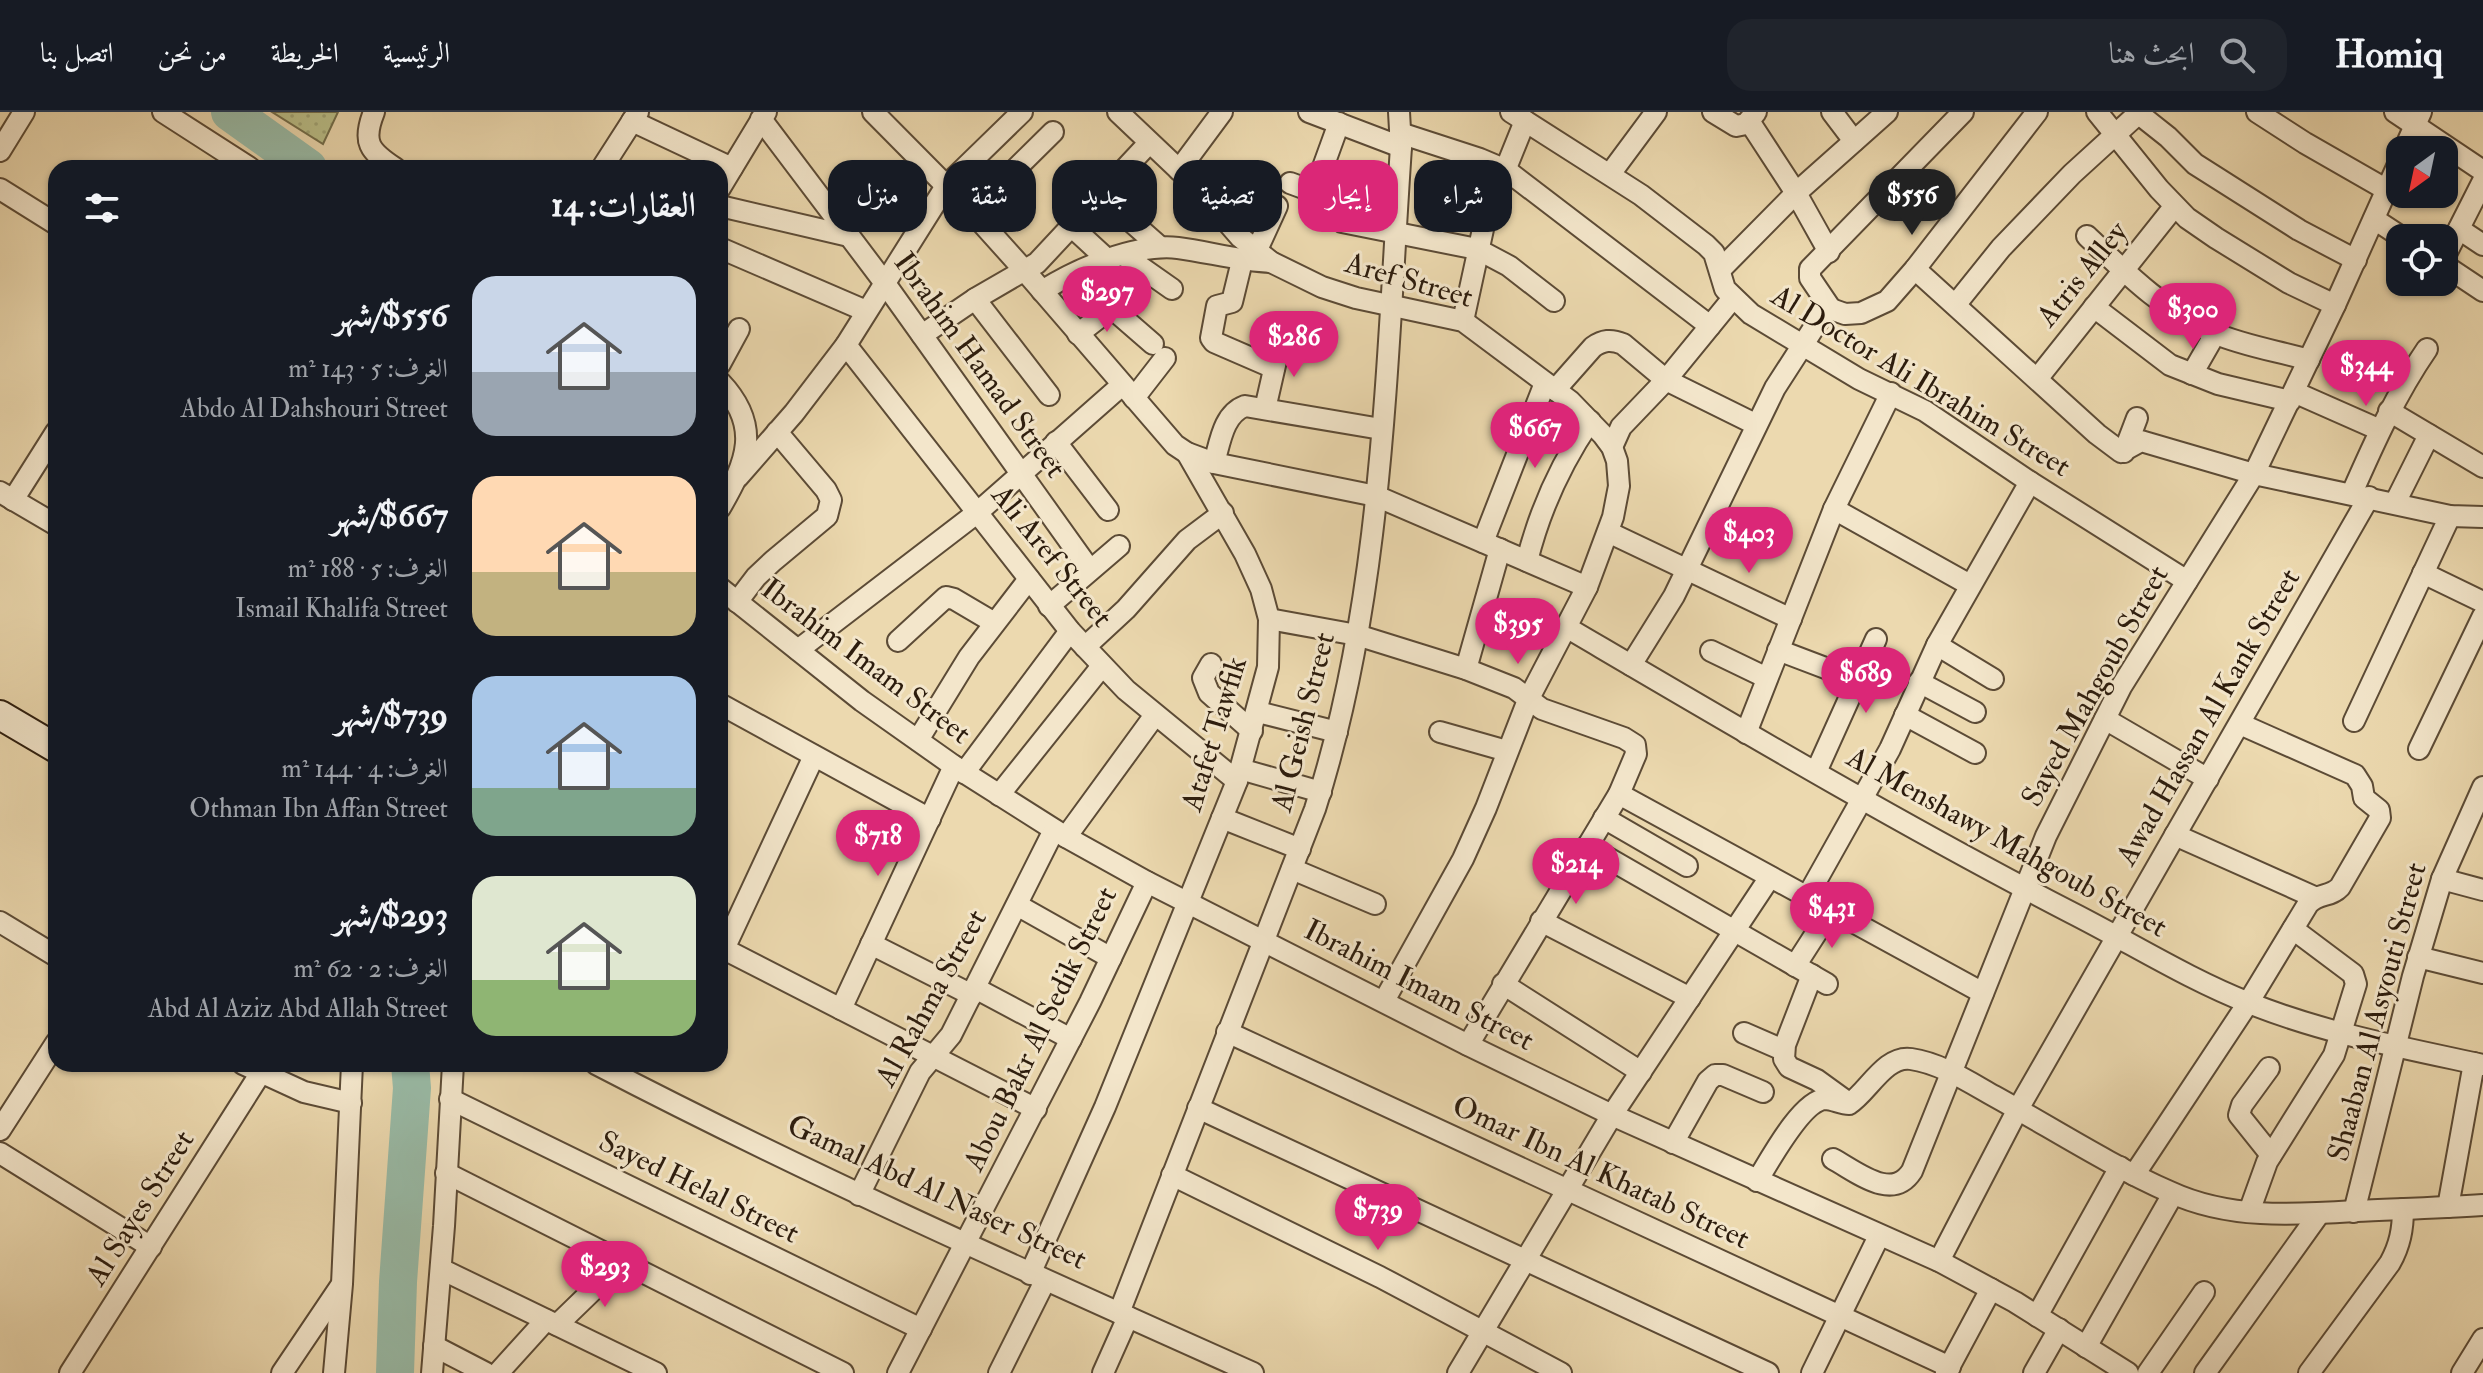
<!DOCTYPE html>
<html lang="ar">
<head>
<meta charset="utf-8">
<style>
  :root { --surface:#171b24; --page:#20242c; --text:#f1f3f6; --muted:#9ea1a6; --line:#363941; --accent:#db2777 }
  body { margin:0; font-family:"IM FELL Double Pica",Amiri,serif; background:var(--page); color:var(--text); direction:rtl; height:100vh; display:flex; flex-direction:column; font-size:30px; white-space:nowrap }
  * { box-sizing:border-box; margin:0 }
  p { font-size:26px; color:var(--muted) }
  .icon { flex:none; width:44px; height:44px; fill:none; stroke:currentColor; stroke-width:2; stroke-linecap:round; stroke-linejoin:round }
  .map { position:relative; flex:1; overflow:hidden; direction:ltr }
  .side { position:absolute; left:48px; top:48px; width:680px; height:912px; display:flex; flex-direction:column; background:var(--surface); border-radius:24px; box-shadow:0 2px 6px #0004; direction:rtl }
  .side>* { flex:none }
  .guide { position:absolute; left:752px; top:48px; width:760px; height:72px; direction:rtl; display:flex; gap:16px }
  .needle { width:52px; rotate:213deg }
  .fabs { position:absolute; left:2386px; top:24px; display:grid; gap:16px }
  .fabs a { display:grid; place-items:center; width:72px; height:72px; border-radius:16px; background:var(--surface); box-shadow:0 2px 6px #0004; font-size:40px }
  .price { position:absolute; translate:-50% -68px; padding:0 18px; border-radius:28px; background:var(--accent); color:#fff; font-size:26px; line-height:52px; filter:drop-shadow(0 2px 4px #0008) }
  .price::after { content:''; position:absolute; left:50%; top:48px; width:24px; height:18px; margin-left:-12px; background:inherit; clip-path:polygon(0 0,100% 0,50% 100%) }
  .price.active { background:#222; color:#fff }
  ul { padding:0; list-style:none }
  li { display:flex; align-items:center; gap:24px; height:200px; padding:0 32px }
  li span { display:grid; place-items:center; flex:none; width:224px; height:160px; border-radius:24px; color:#555 }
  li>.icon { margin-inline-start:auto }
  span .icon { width:96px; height:96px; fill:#fffc; stroke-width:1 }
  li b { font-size:34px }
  h2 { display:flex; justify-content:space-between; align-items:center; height:96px; padding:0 32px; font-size:34px }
  .chip { padding:0 28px; border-radius:24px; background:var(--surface); box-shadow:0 2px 6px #0004; font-size:28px; line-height:72px }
  .chip.active { background:var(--accent); color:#fff }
  header { display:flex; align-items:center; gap:48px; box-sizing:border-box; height:112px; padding:0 40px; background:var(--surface); border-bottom:2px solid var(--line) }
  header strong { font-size:38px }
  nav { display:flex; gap:44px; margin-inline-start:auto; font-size:28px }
  .search { width:560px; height:72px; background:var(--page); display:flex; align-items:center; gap:20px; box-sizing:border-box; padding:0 28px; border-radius:24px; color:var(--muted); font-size:30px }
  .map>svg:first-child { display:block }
</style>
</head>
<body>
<header>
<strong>Homiq</strong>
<div class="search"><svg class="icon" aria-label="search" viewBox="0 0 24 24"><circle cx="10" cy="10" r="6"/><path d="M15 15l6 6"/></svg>ابحث هنا</div>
<nav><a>الرئيسية</a><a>الخريطة</a><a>من نحن</a><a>اتصل بنا</a></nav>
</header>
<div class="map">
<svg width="2483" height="1261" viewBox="0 0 2483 1261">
  <defs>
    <pattern id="park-dots" width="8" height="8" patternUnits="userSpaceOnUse" patternTransform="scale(2)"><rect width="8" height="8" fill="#babf89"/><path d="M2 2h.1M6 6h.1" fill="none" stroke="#a0a475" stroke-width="1.8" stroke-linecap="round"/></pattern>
  </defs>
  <rect width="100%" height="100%" fill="#ecd9af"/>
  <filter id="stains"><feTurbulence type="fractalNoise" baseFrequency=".0025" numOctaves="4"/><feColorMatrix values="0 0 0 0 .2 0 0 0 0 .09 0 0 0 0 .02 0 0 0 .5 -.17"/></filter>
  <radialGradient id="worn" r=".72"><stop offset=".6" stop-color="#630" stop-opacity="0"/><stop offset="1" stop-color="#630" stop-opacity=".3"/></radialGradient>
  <path fill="url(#park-dots)" stroke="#736e4b" stroke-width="2" d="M272,0H338L323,32Z"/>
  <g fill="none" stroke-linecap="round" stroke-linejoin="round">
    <g stroke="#99bba7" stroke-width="38">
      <path d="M230,0L308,56"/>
      <path d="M395,1261L398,1170L412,976L410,952"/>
    </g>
    <defs>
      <g id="street">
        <path d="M163,0L250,56"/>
        <path d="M374,0C362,30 369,39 395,56"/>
        <path d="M873,0L972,100L1025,159L1175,333L1187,341L1214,351L1376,384L1587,475"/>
        <path d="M1118,0L1195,73L1240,125L1271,150L1322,175L1356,186L1463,209L1570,289L1603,323L1612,335L1617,349L1619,374L1613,405L1587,475L1528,588L1486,696L1463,747L1384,889"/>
        <path d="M1309,0L1401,35"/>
        <path d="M1511,0L1641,83L1706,133L1714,141L1725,177L1751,202L1859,267L1925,299L2030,370L2187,469"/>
        <path d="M1713,0L1736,14L1746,12L1756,0"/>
        <path d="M1832,0L1854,29"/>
        <path d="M2097,0L2159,77L2187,106L2216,126L2289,171L2335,193"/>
        <path d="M2257,0L2305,31L2387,78"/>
        <path d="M2395,0L2483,59"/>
        <path d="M2139,2L2168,25L2195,52L2299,118L2356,148"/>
        <path d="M761,7L884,170L1090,458"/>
        <path d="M632,9L732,56"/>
        <path d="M1749,9L1796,81L1829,140"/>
        <path d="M1400,21L1480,47L1506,58L1710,214"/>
        <path d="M2404,38L2421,0"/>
        <path d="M0,39L24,0"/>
        <path d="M602,56L638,0"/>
        <path d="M1179,58L1222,0"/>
        <path d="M1610,62L1656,0"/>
        <path d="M1290,71L1336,88L1339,93L1337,105L1342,110L1477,137L1509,154L1554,189"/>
        <path d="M720,76L766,0"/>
        <path d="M0,77L56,112"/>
        <path d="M1314,80L1339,11"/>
        <path d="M1101,83L1160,135"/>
        <path d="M720,94L849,124"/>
        <path d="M972,100L1053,20"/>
        <path d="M2374,107L2403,126"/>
        <path d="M1071,114L1108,148"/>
        <path d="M2459,117L2483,133"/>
        <path d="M2087,124C2125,160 2165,200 2214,221C2244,234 2278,239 2309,248"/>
        <path d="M720,136L866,199"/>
        <path d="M1256,140L1277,94"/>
        <path d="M1125,144L1172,177"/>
        <path d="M2444,146L2483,69"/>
        <path d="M1242,149L1232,190L1217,194L1211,226L1214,230L1274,256"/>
        <path d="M2444,153L2483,179"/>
        <path d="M1915,157L2097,322L2121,340L2141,329L2254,362L2450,404L2483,405"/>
        <path d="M1720,158L1796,81L1887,0"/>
        <path d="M1042,179C1077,157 1136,131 1178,136C1209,140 1239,149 1271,150"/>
        <path d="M975,187L1049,283"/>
        <path d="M1956,192L2001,136L2072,62L2140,0"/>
        <path d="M2094,195L2170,253L2218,272L2290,289"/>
        <path d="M1831,197L1810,166V157L1963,0"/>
        <path d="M1463,209L1485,108L1525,9"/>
        <path d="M1078,222L1105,201L1115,199L1153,232"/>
        <path d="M922,223L975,187L1037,151L1149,31"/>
        <path d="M846,233L1070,519L1126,578L1237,669"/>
        <path d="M720,252L739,217"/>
        <path d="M2192,262L2215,222"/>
        <path d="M2037,267L2174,95"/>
        <path d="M720,270C762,314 747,350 720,396"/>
        <path d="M1555,278L1593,235C1603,228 1611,227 1623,232L1666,268L1755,312"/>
        <path d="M2294,280L2380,318"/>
        <path d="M1134,286L1165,246"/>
        <path d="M1265,297L1281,227"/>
        <path d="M2389,299L2483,355"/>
        <path d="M1056,330L1108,398"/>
        <path d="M1612,335L1621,315L1666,268L1733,186"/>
        <path d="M2124,340L2137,306"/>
        <path d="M1214,351C1220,331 1223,302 1245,294L1381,317"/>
        <path d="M738,365L794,301L846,233L946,74L1022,0"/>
        <path d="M0,380L56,413"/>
        <path d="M2352,381C2374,331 2396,282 2427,237"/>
        <path d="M13,388L56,320"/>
        <path d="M2395,391L2429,323"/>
        <path d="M1834,397L1970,473"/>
        <path d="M1608,420L1791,507"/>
        <path d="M1483,430L1545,271"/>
        <path d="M1527,449C1540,397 1560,353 1590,309"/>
        <path d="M2423,461L2483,490"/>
        <path d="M720,476L862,589L954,654L1066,725L1147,770L1468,933L1612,1003L1939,1149L2015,1190L2128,1261"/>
        <path d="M737,490L756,465L773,449L827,404L831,388L826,378L777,320"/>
        <path d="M1049,494L1119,434"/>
        <path d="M1269,507L1357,523L1466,557L1514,576L1542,597L1624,626L1635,633L1636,642L1619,682L1468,933"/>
        <path d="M1566,515C1733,613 1900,712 2072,801C2131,831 2188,867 2249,891C2324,921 2404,936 2483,953"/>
        <path d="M898,529L946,485L954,487L993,510"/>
        <path d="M1937,533L1993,567"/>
        <path d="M1085,535L1126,497L1187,428L1223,401"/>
        <path d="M798,538L978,400L1122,273"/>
        <path d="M1778,538L1857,568"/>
        <path d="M1711,539L1767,566"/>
        <path d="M1211,552L1203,566L1209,581L1252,619"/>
        <path d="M1631,553L1674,484L1775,276L1824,200L1831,197L1845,202L1861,201L1887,189L1915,157L2037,0"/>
        <path d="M1466,557L1500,437"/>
        <path d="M1919,570L1975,600"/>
        <path d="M720,592L930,707"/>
        <path d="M1258,600L1337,620"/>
        <path d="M1905,603L1975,641"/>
        <path d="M2105,607L2208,667"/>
        <path d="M2354,609L2450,404"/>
        <path d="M1440,620L1507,639"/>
        <path d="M1746,621L1834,397L1891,281"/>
        <path d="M918,628L969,545L1029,467"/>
        <path d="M2419,637L2483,504"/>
        <path d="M1240,657L1321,680"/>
        <path d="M1816,660L1876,527"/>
        <path d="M964,661L1070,519"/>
        <path d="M1619,682L1983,881"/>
        <path d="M999,683L1102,554"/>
        <path d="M1222,706L1300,737"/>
        <path d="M1604,706L1687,754"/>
        <path d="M2175,723L2314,785"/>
        <path d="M1066,725L1155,603"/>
        <path d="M1587,734L1827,872"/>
        <path d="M1292,757L1375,792"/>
        <path d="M2442,767L2483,778"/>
        <path d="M1807,785L1890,637L1937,533L2030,370"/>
        <path d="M1017,793L1111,846"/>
        <path d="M1541,809L1690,886"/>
        <path d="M0,810L56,844"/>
        <path d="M871,832L972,883"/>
        <path d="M720,835L1036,997"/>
        <path d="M724,837L814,644"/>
        <path d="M2418,845L2483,861"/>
        <path d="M1795,854L1831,798"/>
        <path d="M1812,863L1785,933L1784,947L1789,955L1817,968L1846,989"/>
        <path d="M1503,872L1641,960"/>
        <path d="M975,876L1071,927"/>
        <path d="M841,897L954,654"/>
        <path d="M1227,920L1950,1255"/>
        <path d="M1744,921L1783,938"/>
        <path d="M243,952L304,980L351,991"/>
        <path d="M596,952C811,1064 1032,1162 1253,1261"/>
        <path d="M2269,956L2242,993L2239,1003L2271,1043"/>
        <path d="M450,987L921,1217"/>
        <path d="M1198,996L1768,1261"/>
        <path d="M0,1018L56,931"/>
        <path d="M1673,1031L1708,969L1715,963H1723L1763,980"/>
        <path d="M0,1041L151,1135"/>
        <path d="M1833,1047C1857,1060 1892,1090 1912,1059L2046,724L2121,575L2254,362L2335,193L2400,48"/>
        <path d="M446,1061L843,1261"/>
        <path d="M1172,1063L1380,1165L1561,1261"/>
        <path d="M2134,1063L2248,891L2308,792C2318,781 2331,785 2340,775L2380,706L2379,698L2364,686L2362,674L2355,663L2240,612"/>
        <path d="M1757,1069C1769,1050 1801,989 1825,987C1833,987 1841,992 1849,992C1868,980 1885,943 1911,947C1940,951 1969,970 1994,984C2052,1016 2109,1053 2170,1080C2228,1107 2293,1103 2355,1099C2398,1097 2440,1096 2483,1093"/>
        <path d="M859,1083L920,960L951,923L1054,718"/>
        <path d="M2448,1095L2474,951"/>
        <path d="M2249,1100L2267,1050L2334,943L2356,872L2353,862L2293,817"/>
        <path d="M2354,1100L2413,864L2442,767L2483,675"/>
        <path d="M1939,1149L2018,997L2369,385"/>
        <path d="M441,1157L656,1261"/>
        <path d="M1030,1162L1105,995L1237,669L1268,555L1269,507L1261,477L1245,442L1187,341"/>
        <path d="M1119,1201L1315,697C1383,485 1386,256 1401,35L1399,0"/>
        <path d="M2037,1204L2120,1055"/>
        <path d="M557,1213L622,1150"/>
        <path d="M434,1234L486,1261"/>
        <path d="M2086,1235L2173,1082"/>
        <path d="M70,1261L260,962"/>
        <path d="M282,1261L340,1175"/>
        <path d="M334,1261L342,1172L352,952"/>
        <path d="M432,1261L444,1114L453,952"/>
        <path d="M498,1261L546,1208"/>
        <path d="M898,1261L1090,890L1147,770"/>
        <path d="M999,1261L1045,1169"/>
        <path d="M1103,1261L1128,1205"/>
        <path d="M1458,1261L1612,1003L1770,765"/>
        <path d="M1812,1261L1879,1124"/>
        <path d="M1946,1261L1991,1177"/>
        <path d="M2034,1261L2059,1217"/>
        <path d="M2148,1261L2204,1180"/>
        <path d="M2205,1261L2319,1102"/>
        <path d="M2309,1261L2390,1151C2400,1133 2403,1117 2403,1097"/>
        <path d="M2462,1261L2483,1227"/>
      </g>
      <path id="secondary" d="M0,603L56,636"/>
    </defs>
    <use href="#street" stroke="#5c4b36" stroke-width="24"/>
    <use href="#secondary" stroke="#2c1c0d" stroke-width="32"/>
    <use href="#street" stroke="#f3e6cb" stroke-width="20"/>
    <use href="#secondary" stroke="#f3e6cb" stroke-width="28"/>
  </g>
  <g text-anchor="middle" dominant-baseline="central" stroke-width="6" stroke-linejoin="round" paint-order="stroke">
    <g font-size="30" fill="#2c1c0d" stroke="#f3e6cb">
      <text transform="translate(2082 162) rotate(-51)">Atris Alley</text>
      <text transform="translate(1409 168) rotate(16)">Aref Street</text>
      <text transform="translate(980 253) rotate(54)">Ibrahim Hamad Street</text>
      <text transform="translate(1921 269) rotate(31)">Al Doctor Ali Ibrahim Street</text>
      <text transform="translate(1052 444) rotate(51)">Ali Aref Street</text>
      <text transform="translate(866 549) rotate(37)">Ibrahim Imam Street</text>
      <text transform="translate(2095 574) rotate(-61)">Sayed Mahgoub Street</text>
      <text transform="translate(2208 605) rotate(-60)">Awad Hassan Al Kank Street</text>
      <text transform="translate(1303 610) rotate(-76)">Al Geish Street</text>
      <text transform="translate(1214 622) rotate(-73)">Atafet Tawfik</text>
      <text transform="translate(2007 730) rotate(29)">Al Menshawy Mahgoub Street</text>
      <text transform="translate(1419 873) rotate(27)">Ibrahim Imam Street</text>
      <text transform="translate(931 886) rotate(-61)">Al Rahma Street</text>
      <text transform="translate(2377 900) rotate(-75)">Shaaban Al Asyouti Street</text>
      <text transform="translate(1040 917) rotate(-64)">Abou Bakr Al Sedik Street</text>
      <text transform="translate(1601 1060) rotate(25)">Omar Ibn Al Khatab Street</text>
      <text transform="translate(699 1075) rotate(26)">Sayed Helal Street</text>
      <text transform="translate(937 1080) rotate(25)">Gamal Abd Al Naser Street</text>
      <text transform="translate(140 1096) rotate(-58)">Al Sayes Street</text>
    </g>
  </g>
  <rect width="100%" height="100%" filter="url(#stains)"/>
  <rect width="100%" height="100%" fill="url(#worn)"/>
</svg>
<div class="fabs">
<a><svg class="needle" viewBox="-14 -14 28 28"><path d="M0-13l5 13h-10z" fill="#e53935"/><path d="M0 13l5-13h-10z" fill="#9ea1a6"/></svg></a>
<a><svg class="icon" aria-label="locate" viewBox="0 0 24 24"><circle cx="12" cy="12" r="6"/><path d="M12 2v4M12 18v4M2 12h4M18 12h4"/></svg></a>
</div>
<b class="price active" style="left:1912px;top:125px">$556</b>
<b class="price" style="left:1107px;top:222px">$297</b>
<b class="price" style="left:2193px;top:239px">$300</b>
<b class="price" style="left:1294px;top:267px">$286</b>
<b class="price" style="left:2366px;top:296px">$344</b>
<b class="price" style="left:1535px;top:358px">$667</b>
<b class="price" style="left:1749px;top:463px">$403</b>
<b class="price" style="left:1518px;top:554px">$395</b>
<b class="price" style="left:1866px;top:603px">$689</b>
<b class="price" style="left:878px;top:766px">$718</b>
<b class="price" style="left:1576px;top:794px">$214</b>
<b class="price" style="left:1832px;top:838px">$431</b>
<b class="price" style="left:1378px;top:1140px">$739</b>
<b class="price" style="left:605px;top:1197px">$293</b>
<div class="guide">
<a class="chip">شراء</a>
<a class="chip active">إيجار</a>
<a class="chip">تصفية</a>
<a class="chip">جديد</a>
<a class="chip">شقة</a>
<a class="chip">منزل</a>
</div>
<section class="side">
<h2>العقارات: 14<svg class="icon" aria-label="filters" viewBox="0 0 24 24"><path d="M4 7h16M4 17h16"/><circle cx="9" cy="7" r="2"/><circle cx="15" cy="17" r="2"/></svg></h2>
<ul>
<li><span style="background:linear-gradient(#c9d6e8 60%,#9aa5b1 0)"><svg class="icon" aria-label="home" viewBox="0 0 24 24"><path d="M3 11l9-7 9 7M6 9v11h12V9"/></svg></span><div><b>$556/شهر</b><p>الغرف: 5 · 143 m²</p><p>Abdo Al Dahshouri Street</p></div></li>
<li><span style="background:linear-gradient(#ffd9b3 60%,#c2b280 0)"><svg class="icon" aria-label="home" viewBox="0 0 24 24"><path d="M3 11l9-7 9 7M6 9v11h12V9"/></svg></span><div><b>$667/شهر</b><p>الغرف: 5 · 188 m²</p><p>Ismail Khalifa Street</p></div></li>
<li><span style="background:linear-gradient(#a9c7e8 70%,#7fa58c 0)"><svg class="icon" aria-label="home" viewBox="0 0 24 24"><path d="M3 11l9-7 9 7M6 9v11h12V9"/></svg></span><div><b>$739/شهر</b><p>الغرف: 4 · 144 m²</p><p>Othman Ibn Affan Street</p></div></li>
<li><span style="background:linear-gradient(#dfe7d0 65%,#8fb573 0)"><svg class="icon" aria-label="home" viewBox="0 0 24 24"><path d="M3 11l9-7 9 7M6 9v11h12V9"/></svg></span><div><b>$293/شهر</b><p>الغرف: 2 · 62 m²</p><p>Abd Al Aziz Abd Allah Street</p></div></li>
</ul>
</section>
</div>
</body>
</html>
